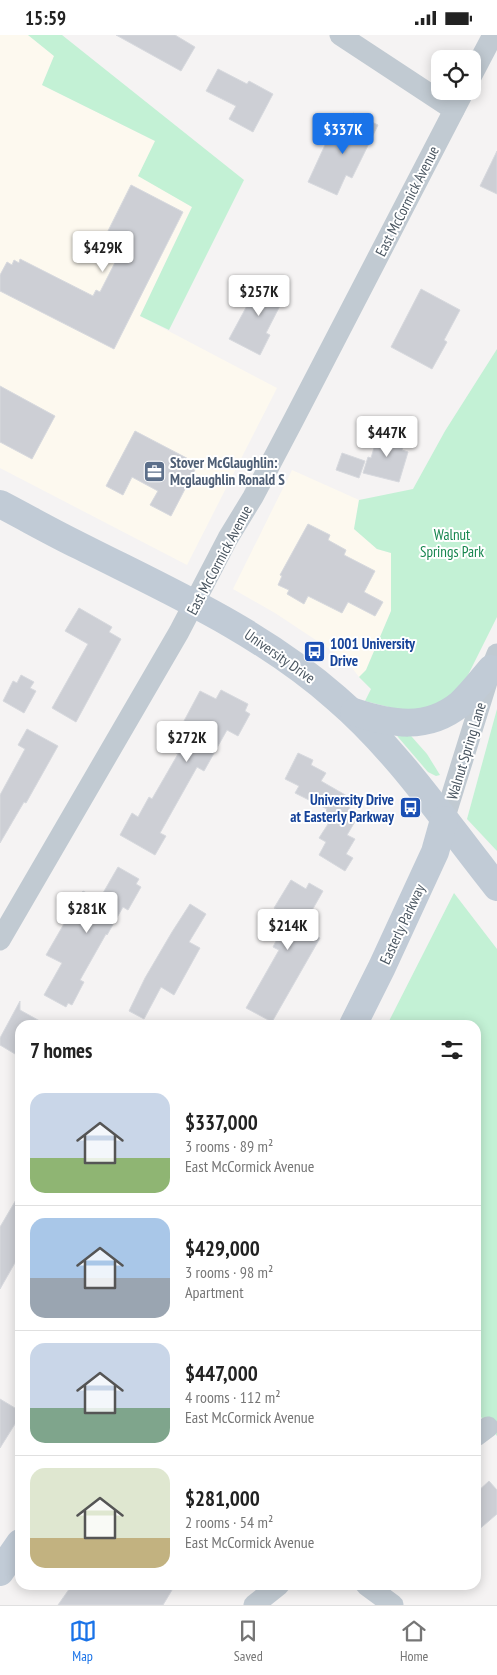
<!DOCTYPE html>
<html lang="en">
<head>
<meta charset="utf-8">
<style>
  :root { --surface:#fff; --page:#f2f2f2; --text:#222; --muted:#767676; --line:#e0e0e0; --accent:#1a73e8 }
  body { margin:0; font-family:"PT Sans Narrow",sans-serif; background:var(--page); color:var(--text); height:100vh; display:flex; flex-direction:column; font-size:19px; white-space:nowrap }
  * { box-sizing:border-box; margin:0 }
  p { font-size:16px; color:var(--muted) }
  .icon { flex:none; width:28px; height:28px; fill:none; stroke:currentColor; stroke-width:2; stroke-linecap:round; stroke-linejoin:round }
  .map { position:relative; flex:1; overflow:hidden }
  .drawer { position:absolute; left:15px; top:985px; width:466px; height:570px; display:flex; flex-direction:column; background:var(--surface); border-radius:15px; box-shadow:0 2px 12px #0003 }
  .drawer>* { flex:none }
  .tools { position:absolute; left:431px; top:15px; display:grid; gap:10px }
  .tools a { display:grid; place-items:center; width:50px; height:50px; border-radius:10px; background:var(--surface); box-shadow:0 2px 12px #0003; font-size:25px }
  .price { position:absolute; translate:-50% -42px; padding:0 11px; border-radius:5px; background:#fff; color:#222; font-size:16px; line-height:32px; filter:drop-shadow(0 1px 2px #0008) }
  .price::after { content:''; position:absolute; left:50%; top:30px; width:15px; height:11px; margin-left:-8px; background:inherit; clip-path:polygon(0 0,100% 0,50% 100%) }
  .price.current { background:var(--accent); color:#fff }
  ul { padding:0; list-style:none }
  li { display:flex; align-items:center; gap:15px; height:125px; padding:0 15px }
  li+li { border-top:1px solid var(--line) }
  li span { display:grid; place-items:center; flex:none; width:140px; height:100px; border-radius:15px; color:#555 }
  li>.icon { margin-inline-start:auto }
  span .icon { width:60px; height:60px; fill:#fffc; stroke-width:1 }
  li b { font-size:21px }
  h2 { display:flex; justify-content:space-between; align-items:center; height:60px; padding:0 15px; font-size:21px }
  .status { display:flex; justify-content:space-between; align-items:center; height:35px; padding:0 25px; background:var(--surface); direction:ltr }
  .status svg { height:14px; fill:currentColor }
  .tab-bar { display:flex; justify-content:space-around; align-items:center; height:70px; border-top:1px solid var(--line); background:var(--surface); font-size:14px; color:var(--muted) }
  .tab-bar a { display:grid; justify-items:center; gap:2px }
  .tab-bar .current { color:var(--accent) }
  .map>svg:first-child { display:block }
</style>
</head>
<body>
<div class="status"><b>15:59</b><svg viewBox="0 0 49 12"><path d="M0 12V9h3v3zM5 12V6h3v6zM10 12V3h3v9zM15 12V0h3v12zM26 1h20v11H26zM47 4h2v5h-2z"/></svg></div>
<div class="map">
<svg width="497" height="1570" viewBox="0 0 497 1570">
  <rect width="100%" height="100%" fill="#f5f3f3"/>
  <g fill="#fdf9ef">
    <path d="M0,0H28L54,21L42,50L155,106L139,141L192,172L140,281L277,353L187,530L0,433Z"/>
    <path d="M292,435L359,465L354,494L377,514L391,518V576L366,635L359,642L346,625L275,578L233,554Z"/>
  </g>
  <g fill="#c3f1d5">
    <path d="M28,0H62L244,145L169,295L140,281L192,172L138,141L155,106L42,50L54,21Z"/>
    <path d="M497,314V582L466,644L447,668L420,680L365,666L371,654L359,642L366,635L391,576V518L377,514L354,494L359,465L413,454L445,396Z"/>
    <path d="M497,674V816L467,784Z"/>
    <path d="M404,693L427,719L440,740L436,741L428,737L398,702L395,698Z"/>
    <path d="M454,858L497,914V1401L476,1376V990H387Z"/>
  </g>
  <g fill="#cdcfd5" stroke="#d7d9de">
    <path d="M116,0H175L195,12L181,36Z"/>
    <path d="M218,34L247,49L249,46L273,59L253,97L229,84L236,71L206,56Z"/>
    <path d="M353,78L378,90L352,143L346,140L337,160L308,147L331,97L342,102Z"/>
    <path d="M497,116V159L480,151Z"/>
    <path d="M131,150L183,177L114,314L0,256V240L7,227L12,230L14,225L19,228L20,224L93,261L96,255L100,257L126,206L108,196Z"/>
    <path d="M262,243L287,257L266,298L270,300L260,320L229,304Z"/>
    <path d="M421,254L460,275L444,305L447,307L432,334L391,312Z"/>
    <path d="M0,351L55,381L32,424L0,407Z"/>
    <path d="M135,396L198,429L171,481L150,470L158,456L132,442L123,460L106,451Z"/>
    <path d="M379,396L406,405L402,415L408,417L399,447L363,438L368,422L371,423Z"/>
    <path d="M342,418L365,426L359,443L336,435Z"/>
    <path d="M308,489L330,500L328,505L346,515L344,520L375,536L364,557L383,567L375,581L348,567L342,578L308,561L304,569L287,559L289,555L278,550L282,541L280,540Z"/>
    <path d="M79,573L112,592L109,597L121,604L76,687L52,673L88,609L65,596Z"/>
    <path d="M21,640L34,647L30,653L36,656L24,678L3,666L13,646L17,648Z"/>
    <path d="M221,655L248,669L245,676L250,679L238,701L227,695L204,736L197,732L160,798L166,801L155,820L120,800L132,778L138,782L149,762L152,764L178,719L169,714L200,656L216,664Z"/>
    <path d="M27,694L58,711L26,768L24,767L0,808V760L25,714L18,710Z"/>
    <path d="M298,718L313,725L311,730L326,738L321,746L354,765L346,779L356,785L347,800L355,804L346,819L353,823L345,836L319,820L326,807L319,803L328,789L321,784L327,774L295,758L299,751L285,744Z"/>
    <path d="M118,832L139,844L136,849L141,852L128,875L123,872L107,900L106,899L80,945L84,947L72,970L68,968L66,972L44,960L62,928L46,920L83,856L99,865Z"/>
    <path d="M291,845L306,854L309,848L323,856L302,893L320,903L272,987L246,973L279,915L273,912L289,881L274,873Z"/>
    <path d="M190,869L206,879L189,907L200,913L174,960L161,952L144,984L129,976L145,943L172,897Z"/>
    <path d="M20,966V975L47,990H20V1022L0,1010V1003Z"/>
    <path d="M20,1158V1219L0,1254V1192Z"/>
    <path d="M0,1364L20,1376V1381L0,1413Z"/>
    <path d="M489,1446L497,1455V1479L476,1497V1458Z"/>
    <path d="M72,1550H175L163,1570H58Z"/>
  </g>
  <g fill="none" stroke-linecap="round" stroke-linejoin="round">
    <g stroke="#c1cad2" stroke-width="21">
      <path d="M340,0L454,75"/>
      <path d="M472,40L493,0"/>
      <path d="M444,785L491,634L497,619"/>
      <path d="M0,905L179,597L228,503L253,462L293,386L464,56"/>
      <path d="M476,1401L488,1392"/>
      <path d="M366,1550L393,1570"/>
      <path d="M254,1570L279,1550"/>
    </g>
    <g stroke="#c1cbd6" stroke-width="28">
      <path d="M0,469C27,483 53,498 80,511C169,556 260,596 336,663C399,717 445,787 497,852"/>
      <path d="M354,677C391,689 427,696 460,669C471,659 481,646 491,634"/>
      <path d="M353,990L382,932L435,817L444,785"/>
      <path d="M0,1537L20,1508"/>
    </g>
  </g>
  <defs>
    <symbol id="office-square" viewBox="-11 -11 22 22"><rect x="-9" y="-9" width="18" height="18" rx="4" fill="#5c6f8a" stroke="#fff"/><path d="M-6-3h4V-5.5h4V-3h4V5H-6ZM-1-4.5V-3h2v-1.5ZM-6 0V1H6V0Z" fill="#fff"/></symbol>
    <symbol id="bus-square" viewBox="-11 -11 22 22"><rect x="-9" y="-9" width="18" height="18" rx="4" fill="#1a4fb4" stroke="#fff"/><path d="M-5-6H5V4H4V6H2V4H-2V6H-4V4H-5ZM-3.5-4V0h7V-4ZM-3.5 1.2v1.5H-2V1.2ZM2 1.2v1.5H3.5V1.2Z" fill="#fff"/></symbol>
  </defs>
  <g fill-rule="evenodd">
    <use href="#office-square" x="142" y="424" width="25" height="25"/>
    <use href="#bus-square" x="302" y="604" width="25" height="25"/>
    <use href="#bus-square" x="398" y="760" width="25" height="25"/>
  </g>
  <g text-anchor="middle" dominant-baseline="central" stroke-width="4" stroke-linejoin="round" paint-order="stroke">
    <g font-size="15" fill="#4a5661" stroke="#fff">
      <text transform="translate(407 166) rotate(-63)">East McCormick Avenue</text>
      <text transform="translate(219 525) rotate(-62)">East McCormick Avenue</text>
      <text transform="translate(280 621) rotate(35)">University Drive</text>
      <text transform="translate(466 716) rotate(-73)">Walnut Spring Lane</text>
      <text transform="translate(402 889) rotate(-65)">Easterly Parkway</text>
    </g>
    <g font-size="15" font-weight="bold" fill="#4e5e75" stroke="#fff" text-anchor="start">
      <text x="170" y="427">Stover McGlaughlin:<tspan x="170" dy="17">Mcglaughlin Ronald S</tspan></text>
    </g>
    <g font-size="15" fill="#17864f" stroke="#fff">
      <text x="452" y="499">Walnut<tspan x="452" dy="17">Springs Park</tspan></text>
    </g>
    <g font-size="15" font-weight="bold" fill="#164399" stroke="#fff" text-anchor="start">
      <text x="330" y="608">1001 University<tspan x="330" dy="17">Drive</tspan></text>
      <text x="394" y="764" text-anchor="end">University Drive<tspan x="394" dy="17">at Easterly Parkway</tspan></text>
    </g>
  </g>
</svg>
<div class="tools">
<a><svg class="icon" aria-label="locate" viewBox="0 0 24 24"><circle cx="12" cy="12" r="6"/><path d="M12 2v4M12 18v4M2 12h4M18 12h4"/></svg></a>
</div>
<b class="price current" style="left:343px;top:120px">$337K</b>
<b class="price" style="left:103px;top:238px">$429K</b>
<b class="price" style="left:259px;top:282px">$257K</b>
<b class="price" style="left:387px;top:423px">$447K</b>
<b class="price" style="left:187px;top:728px">$272K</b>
<b class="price" style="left:87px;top:899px">$281K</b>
<b class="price" style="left:288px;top:916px">$214K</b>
<section class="drawer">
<h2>7 homes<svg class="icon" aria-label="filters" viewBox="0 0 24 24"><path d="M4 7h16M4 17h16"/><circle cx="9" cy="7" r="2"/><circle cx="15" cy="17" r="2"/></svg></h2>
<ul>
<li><span style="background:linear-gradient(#c9d6e8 65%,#8fb573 0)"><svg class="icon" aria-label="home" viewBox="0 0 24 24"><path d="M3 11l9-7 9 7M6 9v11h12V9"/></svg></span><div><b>$337,000</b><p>3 rooms · 89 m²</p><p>East McCormick Avenue</p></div></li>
<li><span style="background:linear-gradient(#a9c7e8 60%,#9aa5b1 0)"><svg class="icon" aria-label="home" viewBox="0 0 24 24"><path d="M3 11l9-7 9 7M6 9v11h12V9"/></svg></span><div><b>$429,000</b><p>3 rooms · 98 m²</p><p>Apartment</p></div></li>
<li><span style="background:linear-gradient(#c9d6e8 65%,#7fa58c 0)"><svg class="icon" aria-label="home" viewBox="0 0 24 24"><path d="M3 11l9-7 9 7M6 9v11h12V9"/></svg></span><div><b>$447,000</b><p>4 rooms · 112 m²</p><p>East McCormick Avenue</p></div></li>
<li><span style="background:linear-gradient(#dfe7d0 70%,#c2b280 0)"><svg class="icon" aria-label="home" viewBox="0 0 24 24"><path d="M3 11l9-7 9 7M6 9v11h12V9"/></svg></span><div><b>$281,000</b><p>2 rooms · 54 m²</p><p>East McCormick Avenue</p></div></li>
</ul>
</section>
</div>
<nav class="tab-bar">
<a class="current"><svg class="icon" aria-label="map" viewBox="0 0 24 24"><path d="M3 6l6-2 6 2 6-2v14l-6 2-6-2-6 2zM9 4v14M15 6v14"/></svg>Map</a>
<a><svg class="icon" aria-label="saved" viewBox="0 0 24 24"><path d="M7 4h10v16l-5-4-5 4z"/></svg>Saved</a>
<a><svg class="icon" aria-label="home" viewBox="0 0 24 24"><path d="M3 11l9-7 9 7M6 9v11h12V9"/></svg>Home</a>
</nav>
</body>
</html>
